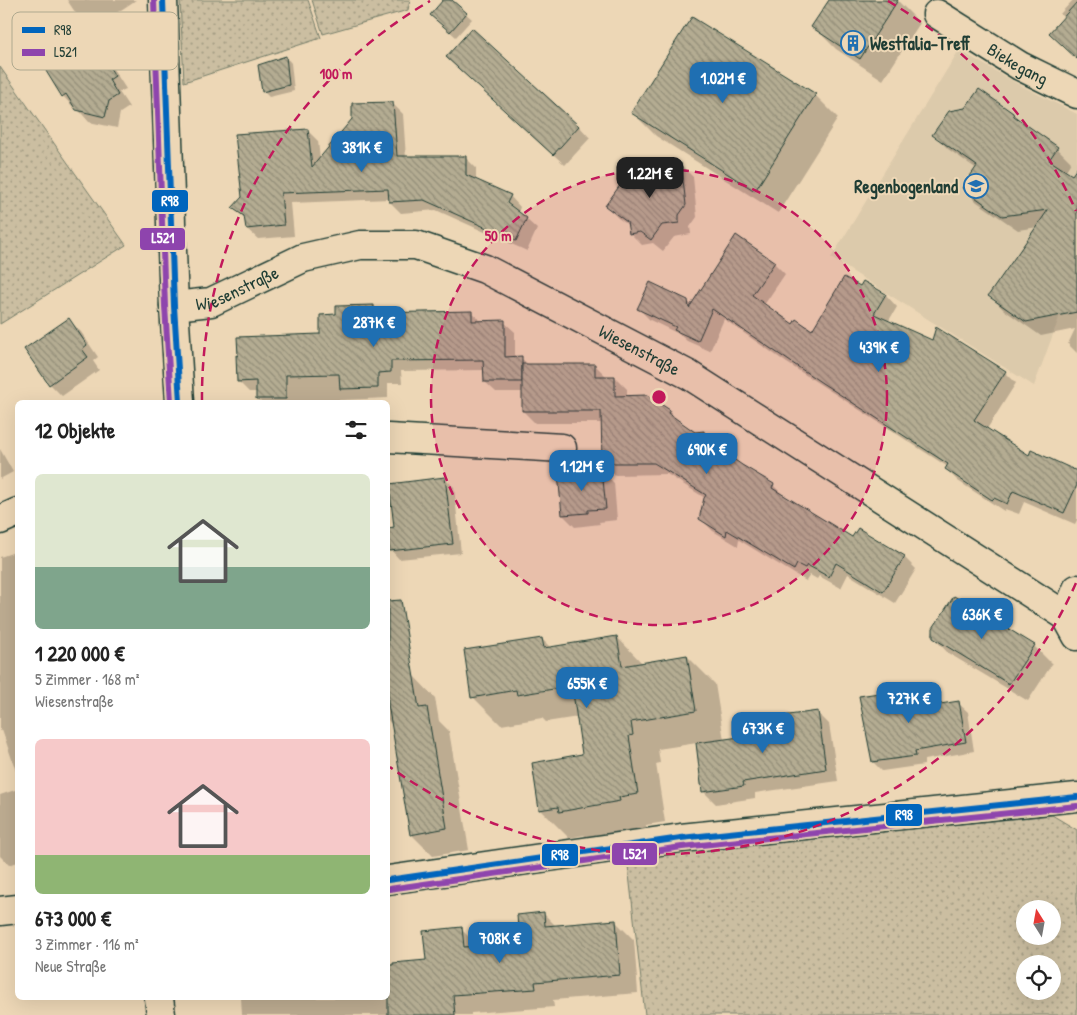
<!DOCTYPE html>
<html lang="de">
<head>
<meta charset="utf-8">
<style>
  :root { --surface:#fff; --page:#f6f6f6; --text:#222; --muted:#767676; --accent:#1f6fb2 }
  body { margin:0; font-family:"Patrick Hand",sans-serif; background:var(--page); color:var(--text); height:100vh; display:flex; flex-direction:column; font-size:19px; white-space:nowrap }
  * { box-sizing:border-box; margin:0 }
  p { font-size:16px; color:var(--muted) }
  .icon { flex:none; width:28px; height:28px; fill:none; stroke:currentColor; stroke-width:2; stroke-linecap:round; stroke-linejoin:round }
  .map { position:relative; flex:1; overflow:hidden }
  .sheet { position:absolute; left:15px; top:400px; width:375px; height:600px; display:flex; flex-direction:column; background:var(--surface); border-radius:8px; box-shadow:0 5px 20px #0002 }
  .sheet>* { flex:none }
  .needle { width:32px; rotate:349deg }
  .controls { position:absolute; left:1016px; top:900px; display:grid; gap:10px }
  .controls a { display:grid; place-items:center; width:45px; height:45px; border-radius:50%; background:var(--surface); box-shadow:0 5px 20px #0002; font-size:25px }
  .price { position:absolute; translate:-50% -42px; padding:0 11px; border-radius:10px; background:var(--accent); color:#fff; font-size:16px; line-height:32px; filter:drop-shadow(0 1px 2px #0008) }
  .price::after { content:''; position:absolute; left:50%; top:30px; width:15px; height:11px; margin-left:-8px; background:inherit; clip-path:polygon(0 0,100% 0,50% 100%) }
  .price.active { background:#222; color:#fff }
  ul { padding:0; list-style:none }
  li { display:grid; align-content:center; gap:10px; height:265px; padding:0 20px }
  li span { display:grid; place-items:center; height:155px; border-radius:8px; color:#555 }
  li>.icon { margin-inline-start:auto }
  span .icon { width:90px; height:90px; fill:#fffc; stroke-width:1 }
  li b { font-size:21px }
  h2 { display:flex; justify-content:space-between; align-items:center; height:60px; padding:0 20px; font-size:21px }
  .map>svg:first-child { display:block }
</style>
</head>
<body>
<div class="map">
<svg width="1077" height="1015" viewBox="0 0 1077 1015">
  <defs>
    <pattern id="grass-dots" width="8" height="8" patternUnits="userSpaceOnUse" patternTransform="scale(1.25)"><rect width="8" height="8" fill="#cbbea1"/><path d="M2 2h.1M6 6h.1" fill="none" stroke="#a49c84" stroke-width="1.8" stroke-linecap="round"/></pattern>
    <pattern id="building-back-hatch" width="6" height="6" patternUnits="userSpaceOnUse" patternTransform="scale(1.25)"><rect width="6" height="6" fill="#b4ac92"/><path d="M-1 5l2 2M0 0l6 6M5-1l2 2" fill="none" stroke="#928d78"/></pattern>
  </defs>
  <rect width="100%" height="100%" fill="#edd7b6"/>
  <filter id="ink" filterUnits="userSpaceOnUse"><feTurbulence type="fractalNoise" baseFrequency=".02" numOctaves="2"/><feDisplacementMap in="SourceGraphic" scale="10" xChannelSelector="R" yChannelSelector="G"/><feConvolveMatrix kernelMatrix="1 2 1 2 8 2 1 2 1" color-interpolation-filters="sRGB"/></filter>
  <g filter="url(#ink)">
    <path fill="#dccaab" d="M959,50L1018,84L1077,114V269L1034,386L831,258Z"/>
    <g fill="url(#grass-dots)" stroke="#757e6a" fill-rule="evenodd">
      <path d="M180,0H308L321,38L184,82Z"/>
      <path d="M312,0H410L408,10L323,34Z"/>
      <path d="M0,67L126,245L0,324Z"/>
      <path d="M1052,815L1077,830V1015H645L627,857ZM1025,909H1052V936H1025ZM1025,964H1052V991H1025Z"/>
    </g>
    <g fill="#0003">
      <path d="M67,0H136L91,30L79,18Z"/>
      <path d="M445,0H450L472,19L456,37L438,21Z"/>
      <path d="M830,0H897L920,23L883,80L836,49L813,26Z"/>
      <path d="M1073,0H1077V58L1064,18L1060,14Z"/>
      <path d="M91,41L103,53L126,89L119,92L129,107L120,113L117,128L89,122L76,107L74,108L63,96Z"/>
      <path d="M286,57L291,63L294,91L269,97L263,91Z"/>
      <path d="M459,69L579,126L590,138L565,165Z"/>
      <path d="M815,95L838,118L778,213L656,136L633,113Z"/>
      <path d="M392,103L403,114L406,158H466L476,168V181L510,196L520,207L518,213L526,219L537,229L527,251L436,210L401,213L390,202V199L291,203L294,236L258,239L247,229L246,219L233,208L307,130L318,141L320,159Z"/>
      <path d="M1013,114L1023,124L1057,148L1071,162L1065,172L1077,180V353L1068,344L1075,329L1041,336L1004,310L990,296L1038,227L1018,230L977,202L963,188L977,169L948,149L934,134Z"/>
      <path d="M681,165L693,177L697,217L690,227L691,234L674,237L663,251L653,243L642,245L630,233L628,225L618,218L606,206L630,182Z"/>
      <path d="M774,263L785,274L764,305L794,325L813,331L860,288L864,282L886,295L897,307L888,322L1005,372L1016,383L987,429L1030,456L1077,472V520L1075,524L1024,502L1019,514L1005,509L1004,511L958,481L946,469L948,467L787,363L724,319L710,351L687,341L679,334L650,320L639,309L687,301L692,305Z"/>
      <path d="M373,306L382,314L471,312L482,322H504L515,332V358H521L529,365H595L607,377H615L627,389V397L646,396L669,411L681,423L695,434L703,432L715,444L716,448L742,466L773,485L785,497L852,538L904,557L916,569L895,603L848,574L841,588L819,576L817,579L810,575L806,581L739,540L738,546L713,531L701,519L705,498L667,474L615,475L603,463V423H535L523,411V392H496L485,382V370L401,371L402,383H388V398L318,401V402H261L258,399L257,392H249L238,381L322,335L337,315Z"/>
      <path d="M69,320L81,332L98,357L93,361L99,370L62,396L50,384Z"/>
      <path d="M0,449L13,472L0,479Z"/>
      <path d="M602,471L614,483L617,520L599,522L600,524L575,527L563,515Z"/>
      <path d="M445,479L454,487L461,553L399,559L391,550L395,528Z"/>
      <path d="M18,551V777L2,730L0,731V557Z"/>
      <path d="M954,597L1034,646L1052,664L1028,701L948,653L931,635Z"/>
      <path d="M617,637L643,664L687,656L715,684L724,740L777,733L817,712L829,724L838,781L755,793V798L716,804L704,792L697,743L658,749L660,763L656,764L665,822L646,825L647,829L588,839L584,835L569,838L541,810L584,755L578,717L546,722L542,718L501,725L473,697L542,639L551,648Z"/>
      <path d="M388,663L393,668L413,675L435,698L439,721L449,731L469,850L433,856L411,834L392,725L388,720Z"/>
      <path d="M925,687L934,696L935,706L958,703L968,712L974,751L924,760V765L882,771L873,762Z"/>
      <path d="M18,789V862L9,865L0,856V795Z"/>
      <path d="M544,914L556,926L615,921L634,940L638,993L553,1000L554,1007L471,1013V1015H242L241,998H388V954L389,965L427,962L461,929L479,947L521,943Z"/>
    </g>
    <g fill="url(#building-back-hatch)" stroke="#1f3d34">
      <path d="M443,0H452L467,13L450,32L430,15Z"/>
      <path d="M829,0H898L860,59L811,27Z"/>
      <path d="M1077,2V59L1049,33Z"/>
      <path d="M692,17L816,94L755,191L631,113L638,101L685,27Z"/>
      <path d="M472,28L579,126L553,155L446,57Z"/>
      <path d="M92,39L115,76L109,80L118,95L109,101L105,117L76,110L66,94L62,97L46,71L65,59L64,56Z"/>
      <path d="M286,56L289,85L262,92L258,65Z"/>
      <path d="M979,89L1013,113L1014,116L1058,147L1049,160L1072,175L1077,168V312L1026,322L988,296L1048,210L1002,216L962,188L977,166L932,135L949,111L965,108Z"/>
      <path d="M393,102L397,156H466V175L511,195L507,203L527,218L516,241L424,200L389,202L388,189L281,193L284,225L246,229L244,216L232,208L242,197L235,134L308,129L312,167L352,119V103Z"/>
      <path d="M681,163L686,205L679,215V223L662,225L651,240L640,232L629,234L627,222L605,206L623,181H629L637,170Z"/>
      <path d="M736,235L775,262L752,295L793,324L796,319L812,330L844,277L860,286L863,281L886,294L874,314L932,340L936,327L1006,371L974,420L1029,455L1031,450L1077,471V485L1064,513L1013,491L1007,504L994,498L992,500L945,469L948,464L822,383L712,309L698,341L674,330L676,327L637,309L650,282L688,300L689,308Z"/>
      <path d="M374,305V313L472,311V321L505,320V357L522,356V382H484L483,360L391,361V372L378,373V388L340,389L339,374L286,375V399H256V381L237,382L236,355L238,356L237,337L320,334V315L336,314V306Z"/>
      <path d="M69,318L87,345L82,349L88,357L49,385L24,349Z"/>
      <path d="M522,364H595V376H615V396L647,395L670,410L668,413L695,432L704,431L705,439L742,465L774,484L772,488L852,537L858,528L905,556L883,592L836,563L829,577L807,565L805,568L797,564L794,570L727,530L726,536L699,519L704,498L706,495L654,463H602L601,411H522Z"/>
      <path d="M602,470L606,509L588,510V513L562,515L558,474Z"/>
      <path d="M445,477L453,544L389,551L388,528L394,527L389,484Z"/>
      <path d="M954,596L1035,645L1009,684L933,638V628Z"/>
      <path d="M401,600L419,708L427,707L447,828L410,835L388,704V601Z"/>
      <path d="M617,636L622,666L687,655L696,711L631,722L633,735L629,736L638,794L619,797L620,801L559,812L558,807L539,810L532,763L582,754L572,686L517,695L516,690L471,698L464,650L542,638L544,648Z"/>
      <path d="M925,686L928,706L959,701L966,742L915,751L916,756L872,762L859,696Z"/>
      <path d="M818,711L826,769L743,782L744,786L702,792L696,743L776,732L774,717Z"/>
      <path d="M544,912L545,926L616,920L620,975L535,982L536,989L453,995L455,1015H388V965H393V963L426,960L423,931L462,927L464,947L519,942L517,915Z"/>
    </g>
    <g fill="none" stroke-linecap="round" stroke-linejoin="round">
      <defs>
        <g id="minor">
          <path d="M163,0L174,306L180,402"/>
          <path id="s1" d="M937,14L1020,66L1077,94"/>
          <path id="s2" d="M174,306L211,302L303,258L360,245H416L485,269L689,375L1066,616"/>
          <path d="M388,438L562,448"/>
          <path d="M0,520L18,512"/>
          <path d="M1077,589L1066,616L1077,636"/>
          <path d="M388,880L681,838L1077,797"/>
          <path d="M0,911L18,909"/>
          <path d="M159,998L161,1015"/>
        </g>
      </defs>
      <use href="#minor" stroke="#1f3d34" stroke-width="31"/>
      <use href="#minor" stroke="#edd7b6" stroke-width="28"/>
      <defs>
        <g id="bus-1">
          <path d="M163,0L174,306L180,402"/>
          <path d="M388,880L681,838L1077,797"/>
        </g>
        <g id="bus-2">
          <path d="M154,0L165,306L171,402"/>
          <path d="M389,889L682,847L1077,806"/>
        </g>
      </defs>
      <use href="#bus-1" stroke="#edd7b6" stroke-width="10"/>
      <use href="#bus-2" stroke="#edd7b6" stroke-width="10"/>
      <use href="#bus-1" stroke="#0065bd" stroke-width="6"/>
      <use href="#bus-2" stroke="#8e44ad" stroke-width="6"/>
    </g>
  </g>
  <circle cx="659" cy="397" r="228" fill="#c2185b" fill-opacity=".12"/>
  <g fill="none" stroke="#c2185b" stroke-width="2.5" stroke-dasharray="9 6">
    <circle cx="659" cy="397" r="228"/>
    <path d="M1076 583A457 457 0 0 1 390 767M202 401A457 457 0 0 1 430 1M888 1A457 457 0 0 1 1076 211"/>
  </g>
  <defs>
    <symbol id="building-ring" viewBox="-11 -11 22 22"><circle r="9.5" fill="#edd7b6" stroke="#1f6fb2" stroke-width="1.5"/><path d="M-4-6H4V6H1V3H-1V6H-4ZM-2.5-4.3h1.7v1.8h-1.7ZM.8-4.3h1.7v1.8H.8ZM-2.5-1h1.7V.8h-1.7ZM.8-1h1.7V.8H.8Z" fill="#1f6fb2"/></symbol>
    <symbol id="school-ring" viewBox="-11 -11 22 22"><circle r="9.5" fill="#edd7b6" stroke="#1f6fb2" stroke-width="1.5"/><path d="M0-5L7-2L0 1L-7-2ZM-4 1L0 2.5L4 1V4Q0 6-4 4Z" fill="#1f6fb2"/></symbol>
  </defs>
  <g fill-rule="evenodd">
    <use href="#building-ring" x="839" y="29" width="28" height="28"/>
    <use href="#school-ring" x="962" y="172" width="28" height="28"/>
  </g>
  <g text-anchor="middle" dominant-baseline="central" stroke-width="4" stroke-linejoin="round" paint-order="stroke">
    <g font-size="18" font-weight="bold" fill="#1f3d34" stroke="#edd7b6" text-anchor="start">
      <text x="870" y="43">Westfalia-Treff</text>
      <text x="958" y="186" text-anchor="end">Regenbogenland</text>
    </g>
    <g font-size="18" fill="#1f3d34" stroke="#edd7b6">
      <text stroke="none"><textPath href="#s1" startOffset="95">Biekegang</textPath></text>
      <text stroke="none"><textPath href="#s2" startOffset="66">Wiesenstraße</textPath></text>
      <text stroke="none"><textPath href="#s2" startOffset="501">Wiesenstraße</textPath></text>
    </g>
  </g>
  <rect x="12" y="12" width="166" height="58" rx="8" fill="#edd7b6" stroke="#afa98f" stroke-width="1"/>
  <rect x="22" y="27" width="23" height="6" fill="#0065bd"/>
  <rect x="22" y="49" width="23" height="7" fill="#8e44ad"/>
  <g font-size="14" fill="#1f3d34">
    <text x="54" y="35">R98</text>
    <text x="54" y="57">L521</text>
  </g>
  <circle cx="659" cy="397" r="8" fill="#c2185b" stroke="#edd7b6" stroke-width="2.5"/>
  <g font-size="15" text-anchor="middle" font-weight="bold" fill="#c2185b" stroke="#edd7b6" stroke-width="4" stroke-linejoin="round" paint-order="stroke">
    <text x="336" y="79">100 m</text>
    <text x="498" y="241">50 m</text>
  </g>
  <g stroke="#edd7b6" stroke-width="2">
    <rect x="151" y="189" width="38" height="24" rx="5" fill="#0065bd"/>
    <rect x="139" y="227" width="47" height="24" rx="5" fill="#8e44ad"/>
    <rect x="885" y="803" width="38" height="24" rx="5" fill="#0065bd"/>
    <rect x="611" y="842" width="47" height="24" rx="5" fill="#8e44ad"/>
    <rect x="541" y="843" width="38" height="24" rx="5" fill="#0065bd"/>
  </g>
  <g font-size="14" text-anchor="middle" font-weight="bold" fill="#fff">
    <text x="170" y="206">R98</text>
    <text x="163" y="243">L521</text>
    <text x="904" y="820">R98</text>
    <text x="635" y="859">L521</text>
    <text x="560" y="860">R98</text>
  </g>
</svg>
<div class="controls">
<a><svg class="needle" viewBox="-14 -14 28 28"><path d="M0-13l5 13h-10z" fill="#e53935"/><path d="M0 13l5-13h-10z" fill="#767676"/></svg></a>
<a><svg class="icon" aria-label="locate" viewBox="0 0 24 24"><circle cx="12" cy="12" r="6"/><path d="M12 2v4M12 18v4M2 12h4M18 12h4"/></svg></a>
</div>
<b class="price" style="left:723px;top:104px">1.02M €</b>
<b class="price" style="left:362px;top:173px">381K €</b>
<b class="price active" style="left:650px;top:199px">1.22M €</b>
<b class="price" style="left:374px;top:348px">287K €</b>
<b class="price" style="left:879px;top:373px">439K €</b>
<b class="price" style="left:707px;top:475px">690K €</b>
<b class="price" style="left:582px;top:492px">1.12M €</b>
<b class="price" style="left:982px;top:640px">636K €</b>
<b class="price" style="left:587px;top:709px">655K €</b>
<b class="price" style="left:909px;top:724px">727K €</b>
<b class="price" style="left:763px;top:754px">673K €</b>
<b class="price" style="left:500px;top:964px">708K €</b>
<section class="sheet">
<h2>12 Objekte<svg class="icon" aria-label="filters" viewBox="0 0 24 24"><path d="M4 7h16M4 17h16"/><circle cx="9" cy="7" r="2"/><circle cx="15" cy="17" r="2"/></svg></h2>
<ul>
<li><span style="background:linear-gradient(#dfe7d0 60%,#7fa58c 0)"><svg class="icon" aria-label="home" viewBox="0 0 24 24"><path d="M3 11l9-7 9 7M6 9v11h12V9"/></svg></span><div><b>1 220 000 €</b><p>5 Zimmer · 168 m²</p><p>Wiesenstraße</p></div></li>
<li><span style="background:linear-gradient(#f6c9c9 75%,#8fb573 0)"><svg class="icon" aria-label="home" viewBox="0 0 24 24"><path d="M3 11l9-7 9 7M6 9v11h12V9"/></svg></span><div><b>673 000 €</b><p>3 Zimmer · 116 m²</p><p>Neue Straße</p></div></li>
</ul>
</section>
</div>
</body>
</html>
